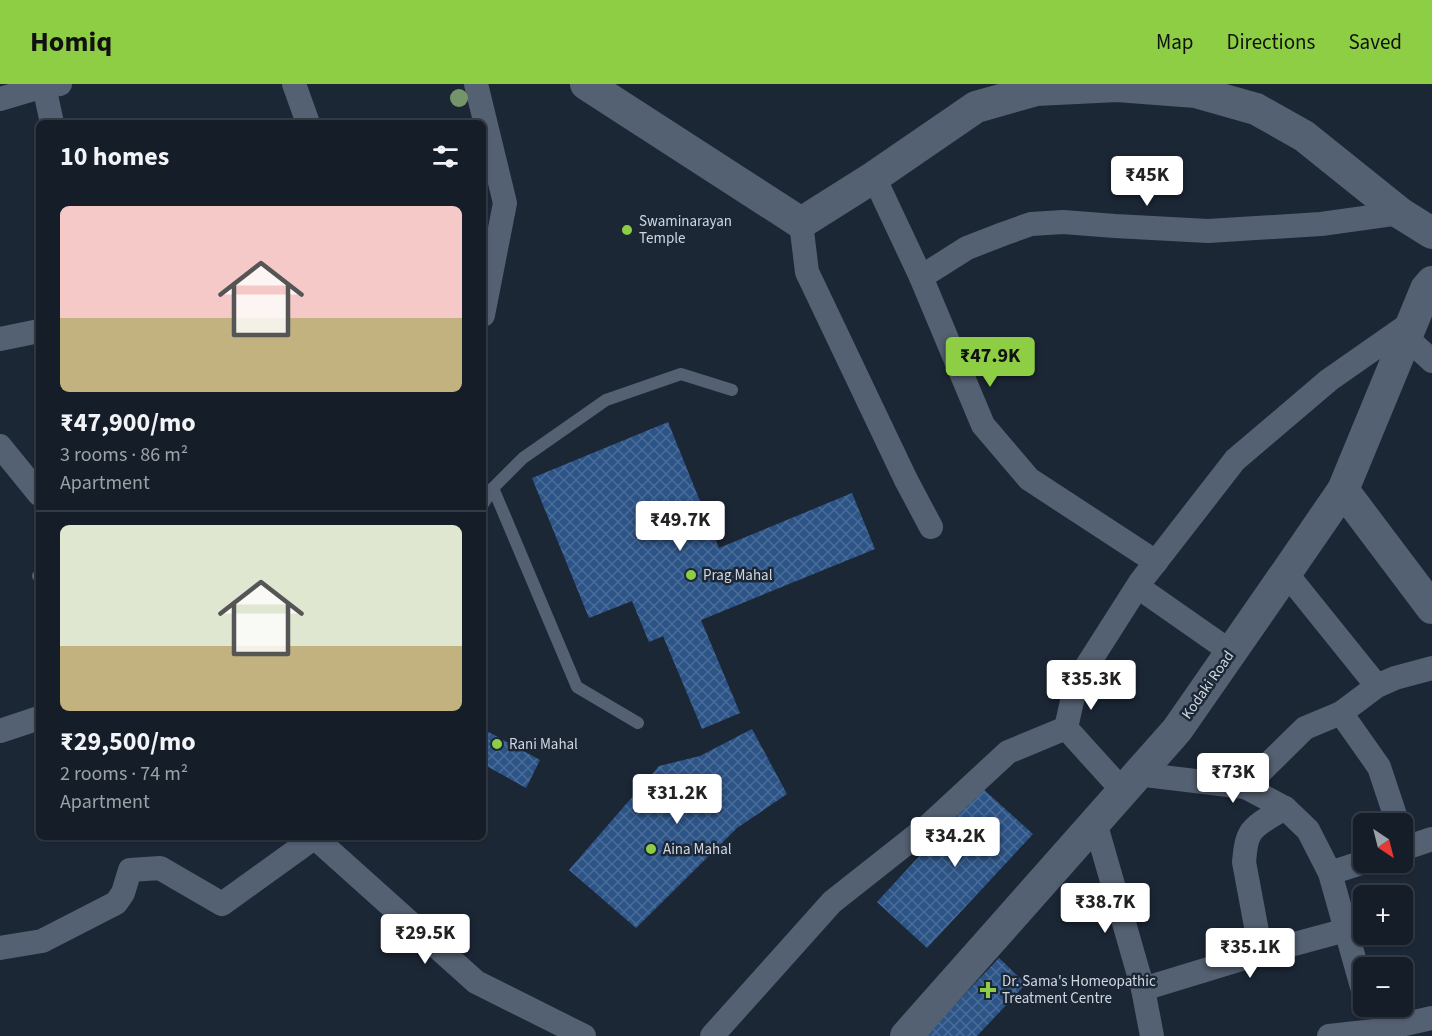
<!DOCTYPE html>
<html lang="en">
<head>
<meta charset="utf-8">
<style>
  :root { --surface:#151d28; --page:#1e2630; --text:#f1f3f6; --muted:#9da2a8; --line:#343b45; --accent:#8dce44 }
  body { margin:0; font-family:"Source Sans 3",sans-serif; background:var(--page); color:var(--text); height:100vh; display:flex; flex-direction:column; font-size:22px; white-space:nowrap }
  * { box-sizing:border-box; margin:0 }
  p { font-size:20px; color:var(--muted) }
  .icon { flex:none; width:33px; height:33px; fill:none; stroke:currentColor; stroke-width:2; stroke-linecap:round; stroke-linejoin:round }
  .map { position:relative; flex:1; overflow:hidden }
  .side { position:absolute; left:36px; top:36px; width:450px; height:720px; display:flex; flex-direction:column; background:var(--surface); border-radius:9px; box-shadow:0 2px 4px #0004,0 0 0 2px var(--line) }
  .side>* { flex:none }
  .needle { width:39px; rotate:145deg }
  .tools { position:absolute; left:1353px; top:729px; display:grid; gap:12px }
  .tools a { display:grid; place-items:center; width:60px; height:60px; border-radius:9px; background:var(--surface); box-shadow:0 2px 4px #0004,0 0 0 2px var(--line); font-size:30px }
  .price { position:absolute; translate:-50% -51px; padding:0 14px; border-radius:6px; background:#fff; color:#222; font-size:20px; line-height:39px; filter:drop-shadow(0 2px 3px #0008) }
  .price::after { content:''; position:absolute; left:50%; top:36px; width:18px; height:14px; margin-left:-9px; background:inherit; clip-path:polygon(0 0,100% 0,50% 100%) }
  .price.selected { background:var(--accent); color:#111 }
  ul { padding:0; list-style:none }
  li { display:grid; align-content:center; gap:12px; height:318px; padding:0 24px }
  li+li { border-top:2px solid var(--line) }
  li span { display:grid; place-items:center; height:186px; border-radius:9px; color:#555 }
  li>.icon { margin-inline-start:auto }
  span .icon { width:108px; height:108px; fill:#fffc; stroke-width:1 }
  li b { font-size:26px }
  h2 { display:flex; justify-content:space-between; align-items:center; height:72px; padding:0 24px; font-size:26px }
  header { display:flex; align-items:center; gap:36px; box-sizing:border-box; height:84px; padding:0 30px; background:var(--accent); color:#111 }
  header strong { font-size:28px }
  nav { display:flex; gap:33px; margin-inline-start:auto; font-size:21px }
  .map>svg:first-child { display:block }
</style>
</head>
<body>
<header>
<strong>Homiq</strong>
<nav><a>Map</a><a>Directions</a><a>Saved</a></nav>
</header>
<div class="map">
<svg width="1432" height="952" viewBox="0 0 1432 952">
  <defs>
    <pattern id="building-cross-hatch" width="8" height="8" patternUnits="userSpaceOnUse" patternTransform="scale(1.5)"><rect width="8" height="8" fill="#2d5487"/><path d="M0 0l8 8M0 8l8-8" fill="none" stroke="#4a6c98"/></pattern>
  </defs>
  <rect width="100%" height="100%" fill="#1c2736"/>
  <g fill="url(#building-cross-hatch)">
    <path d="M668,338L719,464L852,409L875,465L701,536L740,629L702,645L663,552L649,558L632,517L589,534L532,394Z"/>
    <path d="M483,645L540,676L526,704L483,680Z"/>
    <path d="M752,645L787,710L737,744L636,844L569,786L659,682L700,672Z"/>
    <path d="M982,704L1033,750L927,864L877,818Z"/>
    <path d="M999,874L1026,900L977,952H925Z"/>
  </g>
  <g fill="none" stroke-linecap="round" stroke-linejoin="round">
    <g stroke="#546172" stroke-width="12">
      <path d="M493,404L577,603L638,639"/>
      <path d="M483,420L493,404L523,374L606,316L681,290L732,306"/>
      <path d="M38,492L39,491"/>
    </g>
    <g stroke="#546172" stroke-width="24">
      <path d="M294,0L308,39"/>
      <path d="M476,0L505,119L483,231"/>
      <path d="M44,2L52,39"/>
      <path d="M0,15L44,2L60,0"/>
      <path d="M874,93L921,193L983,341L1029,395L1156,478"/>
      <path d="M801,139L807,188L906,396L931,443"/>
      <path d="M921,193L967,164L1003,150L1031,140L1063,138L1115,142L1208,147L1321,140L1400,129"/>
      <path d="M1406,253L1432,277"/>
      <path d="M0,255L39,247"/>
      <path d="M0,362L39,410"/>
      <path d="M1286,489L1377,602"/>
      <path d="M1138,503L1231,568"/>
      <path d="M1341,629L1379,683L1398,740"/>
      <path d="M1066,644L1123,707"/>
      <path d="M0,647L39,634"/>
      <path d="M1137,690L1245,703"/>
      <path d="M1285,724L1308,746L1330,789L1364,910"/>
      <path d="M1095,738L1143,905L1152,952"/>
      <path d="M319,753L321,759L476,898L584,952"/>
      <path d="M1402,765L1432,755"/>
      <path d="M1330,789L1364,778"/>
      <path d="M0,864L42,857L116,819L123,809L130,786L160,784L222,820L315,753"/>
      <path d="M1261,869L1244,778C1245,770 1245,758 1250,750C1255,740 1275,730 1285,724L1245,703L1305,644L1341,629L1377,602L1395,594L1432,584"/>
      <path d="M1143,905L1261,869L1346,846"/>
      <path d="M712,952L832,818L927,743L1008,668L1066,644L1076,599L1141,497L1235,376L1329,296L1412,238"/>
      <path d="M1329,952L1374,947L1432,934"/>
    </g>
    <g stroke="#546172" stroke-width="32">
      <path d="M586,0L801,139L874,93L976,23L1036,6L1117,2L1196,8L1256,25L1304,52L1400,129L1432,149"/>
      <path d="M1343,406L1432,524"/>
      <path d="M906,952L1177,646L1286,489L1343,406L1426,205L1432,198"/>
    </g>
  </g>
  <circle fill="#76946a" cx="459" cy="14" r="9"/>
  <g fill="#8dce44" stroke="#1c2736" stroke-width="2">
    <circle cx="627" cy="146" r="6"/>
    <circle cx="691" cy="491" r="6"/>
    <circle cx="497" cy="660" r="6"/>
    <circle cx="651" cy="765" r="6"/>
    <path d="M985 897h6v6h6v6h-6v6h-6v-6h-6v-6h6z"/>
  </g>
  <g text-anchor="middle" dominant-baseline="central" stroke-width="5" stroke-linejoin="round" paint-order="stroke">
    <g font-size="15" fill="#d0d7e1" stroke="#1c2736" text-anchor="start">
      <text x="639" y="137">Swaminarayan<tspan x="639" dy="17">Temple</tspan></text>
      <text x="703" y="491">Prag Mahal</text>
      <text x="509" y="660">Rani Mahal</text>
      <text x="663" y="765">Aina Mahal</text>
      <text x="1002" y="897">Dr. Sama's Homeopathic<tspan x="1002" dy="17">Treatment Centre</tspan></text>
    </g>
    <g font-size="15" fill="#d0d7e1" stroke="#1c2736">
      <text transform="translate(1208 601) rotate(-55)">Kodaki Road</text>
    </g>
  </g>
</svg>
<div class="tools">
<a><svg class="needle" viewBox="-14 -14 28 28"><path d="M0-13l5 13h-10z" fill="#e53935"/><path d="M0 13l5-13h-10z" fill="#9da2a8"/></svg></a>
<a>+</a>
<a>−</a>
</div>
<b class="price" style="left:1147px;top:123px">₹45K</b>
<b class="price selected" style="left:990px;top:304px">₹47.9K</b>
<b class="price" style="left:680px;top:468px">₹49.7K</b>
<b class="price" style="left:1091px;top:627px">₹35.3K</b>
<b class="price" style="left:1233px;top:720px">₹73K</b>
<b class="price" style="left:677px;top:741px">₹31.2K</b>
<b class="price" style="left:955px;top:784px">₹34.2K</b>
<b class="price" style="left:1105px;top:850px">₹38.7K</b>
<b class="price" style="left:425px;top:881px">₹29.5K</b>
<b class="price" style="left:1250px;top:895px">₹35.1K</b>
<section class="side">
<h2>10 homes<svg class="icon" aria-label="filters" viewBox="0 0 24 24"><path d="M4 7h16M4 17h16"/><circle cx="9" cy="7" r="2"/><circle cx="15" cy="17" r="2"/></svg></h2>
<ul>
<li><span style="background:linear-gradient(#f6c9c9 60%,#c2b280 0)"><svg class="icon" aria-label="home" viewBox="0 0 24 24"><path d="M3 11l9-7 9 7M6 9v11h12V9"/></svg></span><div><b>₹47,900/mo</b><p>3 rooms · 86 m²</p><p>Apartment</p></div></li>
<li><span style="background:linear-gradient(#dfe7d0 65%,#c2b280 0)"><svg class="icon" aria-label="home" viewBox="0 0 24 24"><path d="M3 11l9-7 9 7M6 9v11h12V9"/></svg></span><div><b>₹29,500/mo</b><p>2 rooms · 74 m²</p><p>Apartment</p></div></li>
</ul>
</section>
</div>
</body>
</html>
